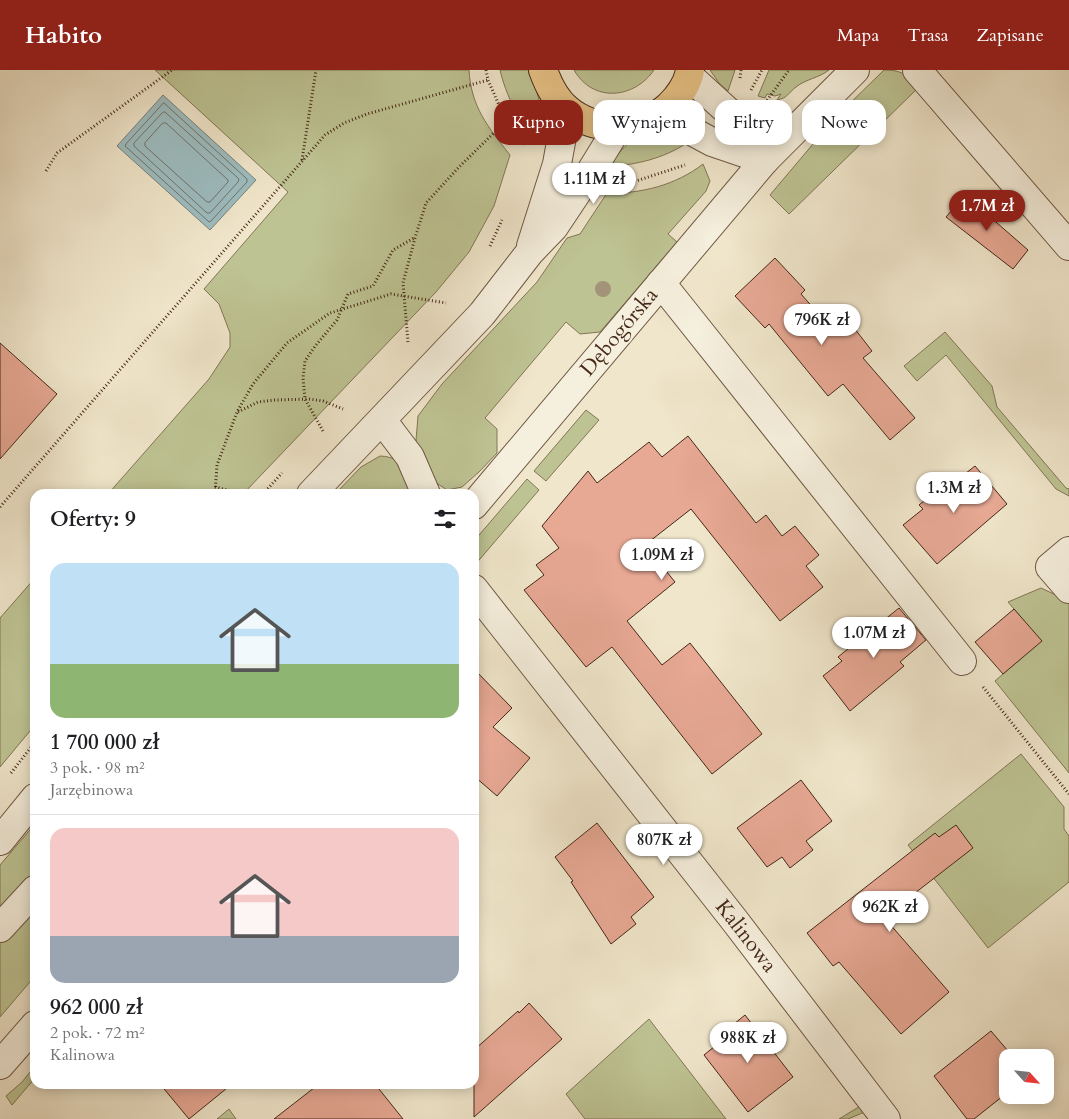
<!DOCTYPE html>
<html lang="pl">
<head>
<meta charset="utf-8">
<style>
  :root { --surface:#fff; --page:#f6f6f6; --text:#202124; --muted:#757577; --line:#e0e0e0; --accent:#8f2418 }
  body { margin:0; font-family:Cardo,serif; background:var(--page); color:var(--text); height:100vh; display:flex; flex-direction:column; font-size:19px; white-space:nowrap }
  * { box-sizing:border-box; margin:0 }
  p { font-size:16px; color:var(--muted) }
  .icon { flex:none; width:28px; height:28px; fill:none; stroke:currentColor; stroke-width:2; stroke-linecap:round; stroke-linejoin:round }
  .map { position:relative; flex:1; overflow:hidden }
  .sheet { position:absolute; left:30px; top:419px; width:449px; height:600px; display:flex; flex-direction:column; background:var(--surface); border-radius:15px; box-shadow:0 2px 12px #0003 }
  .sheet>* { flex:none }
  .top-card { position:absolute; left:494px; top:30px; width:475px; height:45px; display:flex; gap:10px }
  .needle { width:32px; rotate:117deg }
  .tools { position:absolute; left:999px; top:979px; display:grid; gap:10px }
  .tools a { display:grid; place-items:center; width:55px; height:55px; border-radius:10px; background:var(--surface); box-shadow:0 2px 12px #0003; font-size:25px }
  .price { position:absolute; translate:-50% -42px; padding:0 11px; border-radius:18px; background:#fff; color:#222; font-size:16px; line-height:32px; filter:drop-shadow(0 1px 2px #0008) }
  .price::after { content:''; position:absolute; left:50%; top:30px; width:15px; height:11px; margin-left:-8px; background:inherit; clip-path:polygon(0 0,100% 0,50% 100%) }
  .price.active { background:var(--accent); color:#fff }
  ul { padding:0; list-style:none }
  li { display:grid; align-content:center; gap:10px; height:265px; padding:0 20px }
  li+li { border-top:1px solid var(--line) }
  li span { display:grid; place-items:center; height:155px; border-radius:15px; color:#555 }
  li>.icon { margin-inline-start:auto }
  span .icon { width:90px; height:90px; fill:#fffc; stroke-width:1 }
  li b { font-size:21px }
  h2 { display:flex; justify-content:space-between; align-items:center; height:60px; padding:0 20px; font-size:21px }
  .pill { padding:0 18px; border-radius:15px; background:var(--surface); box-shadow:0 2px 12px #0003; font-size:18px; line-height:45px }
  .pill.active { background:var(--accent); color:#fff }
  header { display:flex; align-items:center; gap:30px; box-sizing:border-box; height:70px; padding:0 25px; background:var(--accent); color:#fff }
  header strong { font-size:24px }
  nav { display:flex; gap:28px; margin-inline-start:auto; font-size:18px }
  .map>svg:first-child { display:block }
</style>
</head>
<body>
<header>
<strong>Habito</strong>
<nav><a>Mapa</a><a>Trasa</a><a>Zapisane</a></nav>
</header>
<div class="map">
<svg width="1069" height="1049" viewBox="0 0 1069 1049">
  <rect width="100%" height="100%" fill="#f0e6cb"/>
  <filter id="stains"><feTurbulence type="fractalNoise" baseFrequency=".004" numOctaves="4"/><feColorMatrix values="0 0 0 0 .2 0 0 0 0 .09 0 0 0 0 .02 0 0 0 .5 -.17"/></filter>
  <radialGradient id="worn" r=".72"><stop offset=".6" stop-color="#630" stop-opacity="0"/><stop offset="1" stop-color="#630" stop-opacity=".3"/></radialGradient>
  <g fill="#bec393" stroke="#827655">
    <path d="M155,0H469C471,37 488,57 510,85L494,136L469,182L436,222L243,424H108L209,309L230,277V263L219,234L204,219L288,122Z"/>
    <path d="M500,0H529C539,28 544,40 544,70C522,65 504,19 500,0Z"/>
    <path d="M574,0H654C634,29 593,33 574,0Z"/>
    <path d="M710,0H735L728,21L719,13Z"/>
    <path d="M769,0H829C819,8 806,9 796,17C788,23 788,28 777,30L781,24L775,26L767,24L765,28L758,26Z"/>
    <path d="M884,0C901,0 907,4 918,18L789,144L770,125L835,48Z"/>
    <path d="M661,60L687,73C662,89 638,94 609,97C624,74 634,65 661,60Z"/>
    <path d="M703,94L710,111L706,121L668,164L677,172L600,262L580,264L566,252L485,348L497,359V383L479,402L462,417L447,420L432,410L422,397L416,370L418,346L442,314L537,212L567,168L580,164L607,123C641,124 676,115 703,94Z"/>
    <path d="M945,262L992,316L997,337L1066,418L1069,419V426L1056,419L946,285L917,311L904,296Z"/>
    <path d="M586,340L599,350L546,411L534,401Z"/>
    <path d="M380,386C405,387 407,404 416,424H335L361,397Z"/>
    <path d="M527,409L539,420L474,496V471Z"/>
    <path d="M35,508V655L0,697V548Z"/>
    <path d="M1041,518L1058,526L1061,523L1069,533V703L995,611L1041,571L1008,532Z"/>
    <path d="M1021,684L1064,737V759L1069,766V812L988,878L908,775Z"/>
    <path d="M35,754V805L0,844V795Z"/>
    <path d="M35,833V906L0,947V873Z"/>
    <path d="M649,949L726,1049H585L566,1024Z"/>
    <path d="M35,996V1008L12,1035L6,1026L22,1012Z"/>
    <path d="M862,1035L867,1041L848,1049H839Z"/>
    <path d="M229,1039L236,1049H217Z"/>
  </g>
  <path fill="#9dbdc0" stroke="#7a817c" d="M163,25L256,110L210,160L117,76Z"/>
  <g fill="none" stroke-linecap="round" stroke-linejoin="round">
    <g stroke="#72726c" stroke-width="1">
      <path d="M164,33L247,109V112L210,152L208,151L125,76L126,74Z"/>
      <path d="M165,42L239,109L238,112L210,143H207L134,76V73L162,43Z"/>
      <path d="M163,53H166L228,110V112L210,132H207L145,76V73Z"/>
    </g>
  </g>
  <g fill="#e7a894" stroke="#462817">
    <path d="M965,125L1028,180L1013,199L946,147Z"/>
    <path d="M775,188L805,220L801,224L837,265L851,254L872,281L863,288L915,348L890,370L843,314L828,326L769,254L765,258L735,226Z"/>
    <path d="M0,273L57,324L0,389Z"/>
    <path d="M688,366L756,453L766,445L782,466L795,456L819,485L806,496L823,517L780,551L691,439L645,475L675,512L627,551L662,595L690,573L762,664L712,704L612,577L586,597L524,520L544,505L536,495L559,478L542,456L588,401L597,413L649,372L662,387Z"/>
    <path d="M975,396L1007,434L937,494L903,455L923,439L919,435L935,422L953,407L956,411Z"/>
    <path d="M899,538L926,570L900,592L904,596L850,641L823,606L842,591L838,587Z"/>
    <path d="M1014,539L1042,571L1003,604L975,572Z"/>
    <path d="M474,599L512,638L493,657L530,688L497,726L474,706Z"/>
    <path d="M801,710L832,751L806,771L813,780L790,798L782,787L767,797L737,758Z"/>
    <path d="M597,753L654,827L631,847L636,854L611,874L571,812L573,811L555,787Z"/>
    <path d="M956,755L973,778L906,830L910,835L888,852L949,922L901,964L839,892L833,896L807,863L935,763L939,767Z"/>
    <path d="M529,933L562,969L474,1047V980L518,941L519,943Z"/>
    <path d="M745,945L793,1007L748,1042L704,985L720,972L717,968Z"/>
    <path d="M991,961L1008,981V1022L974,1049H967L934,1006Z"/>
    <path d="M160,1014H232L189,1049Z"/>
    <path d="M319,1014H375L403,1049H274Z"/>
  </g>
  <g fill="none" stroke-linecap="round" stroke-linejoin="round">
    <defs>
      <g id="minor">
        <path d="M917,0L1069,176"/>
        <path d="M689,6L733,46L765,90"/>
        <path d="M660,44L712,72L765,90"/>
        <path d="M531,176L557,94L567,39"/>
        <path d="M661,213L962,591"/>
        <path d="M382,350L410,387L426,424"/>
        <path d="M311,424L482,244L530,182L554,157L588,106L618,57"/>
        <path d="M474,435L765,90L855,0"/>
        <path d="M1069,481L1050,497L1069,519"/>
        <path d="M474,519L735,851L886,1049"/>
        <path d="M0,771L35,728"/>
        <path d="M0,858L35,820"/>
        <path d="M0,995L35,955"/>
      </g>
      <path id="major" d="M543,0C548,14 555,29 567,39C597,64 641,61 669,36C679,26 688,14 690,0"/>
    </defs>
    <use href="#minor" stroke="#705844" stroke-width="30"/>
    <use href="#major" stroke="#462817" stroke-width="30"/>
    <g stroke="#462817" stroke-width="3" stroke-dasharray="1 2.5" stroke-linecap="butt">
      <path d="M486,0L488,10L506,51L526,76"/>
      <path d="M740,8L741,0"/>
      <path d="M751,20L762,0"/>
      <path d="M765,33L789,0"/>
      <path d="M302,90L316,0"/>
      <path d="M46,101L57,83L172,0"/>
      <path d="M624,112L636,111L685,95"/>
      <path d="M490,176L502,150"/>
      <path d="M408,272L403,213L415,168L426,133L459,97L506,51"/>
      <path d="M238,342L258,332L275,330L309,329L323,331L343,339"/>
      <path d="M323,361L305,329L303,308L305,291L316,275L337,250L348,224L373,216L393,180L414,168"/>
      <path d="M215,417L244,424"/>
      <path d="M215,424L217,395L237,342L253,314L287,273L330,243L391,224L446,233"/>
      <path d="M263,424L282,403"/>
      <path d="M0,437L325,65L344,53L367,44L488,10"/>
      <path d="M983,617L1069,724"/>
      <path d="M11,703L35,672"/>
    </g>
    <use href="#minor" stroke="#f5efdd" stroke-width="28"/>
    <use href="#major" stroke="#e8c386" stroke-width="28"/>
  </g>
  <circle fill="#a39379" cx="603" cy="219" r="8"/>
  <g text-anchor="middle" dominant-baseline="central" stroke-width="4" stroke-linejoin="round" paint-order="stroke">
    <g font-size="21" fill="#462817" stroke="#f5efdd">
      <text transform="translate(619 262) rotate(-50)">Dębogórska</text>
      <text transform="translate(746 866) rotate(52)">Kalinowa</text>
    </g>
  </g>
  <rect width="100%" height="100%" filter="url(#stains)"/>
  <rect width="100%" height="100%" fill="url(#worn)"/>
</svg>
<div class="tools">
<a><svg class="needle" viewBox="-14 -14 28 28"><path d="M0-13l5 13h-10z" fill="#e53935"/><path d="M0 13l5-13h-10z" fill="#757577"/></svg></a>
</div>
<b class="price" style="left:594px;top:135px">1.11M zł</b>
<b class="price active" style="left:987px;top:162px">1.7M zł</b>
<b class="price" style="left:822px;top:276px">796K zł</b>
<b class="price" style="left:954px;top:444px">1.3M zł</b>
<b class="price" style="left:662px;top:511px">1.09M zł</b>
<b class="price" style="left:874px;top:589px">1.07M zł</b>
<b class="price" style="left:664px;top:796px">807K zł</b>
<b class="price" style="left:890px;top:863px">962K zł</b>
<b class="price" style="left:748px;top:994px">988K zł</b>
<div class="top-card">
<a class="pill active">Kupno</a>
<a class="pill">Wynajem</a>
<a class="pill">Filtry</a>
<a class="pill">Nowe</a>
</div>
<section class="sheet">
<h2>Oferty: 9<svg class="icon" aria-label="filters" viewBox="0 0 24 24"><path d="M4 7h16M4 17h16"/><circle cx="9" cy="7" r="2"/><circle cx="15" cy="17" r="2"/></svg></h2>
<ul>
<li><span style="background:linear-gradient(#bfe0f5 65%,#8fb573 0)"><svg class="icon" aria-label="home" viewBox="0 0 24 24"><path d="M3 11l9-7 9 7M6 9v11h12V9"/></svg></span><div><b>1 700 000 zł</b><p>3 pok. · 98 m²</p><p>Jarzębinowa</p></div></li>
<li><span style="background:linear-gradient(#f6c9c9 70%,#9aa5b1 0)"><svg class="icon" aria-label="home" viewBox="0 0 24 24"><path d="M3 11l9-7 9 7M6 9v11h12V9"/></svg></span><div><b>962 000 zł</b><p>2 pok. · 72 m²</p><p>Kalinowa</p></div></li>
</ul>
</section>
</div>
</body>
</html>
